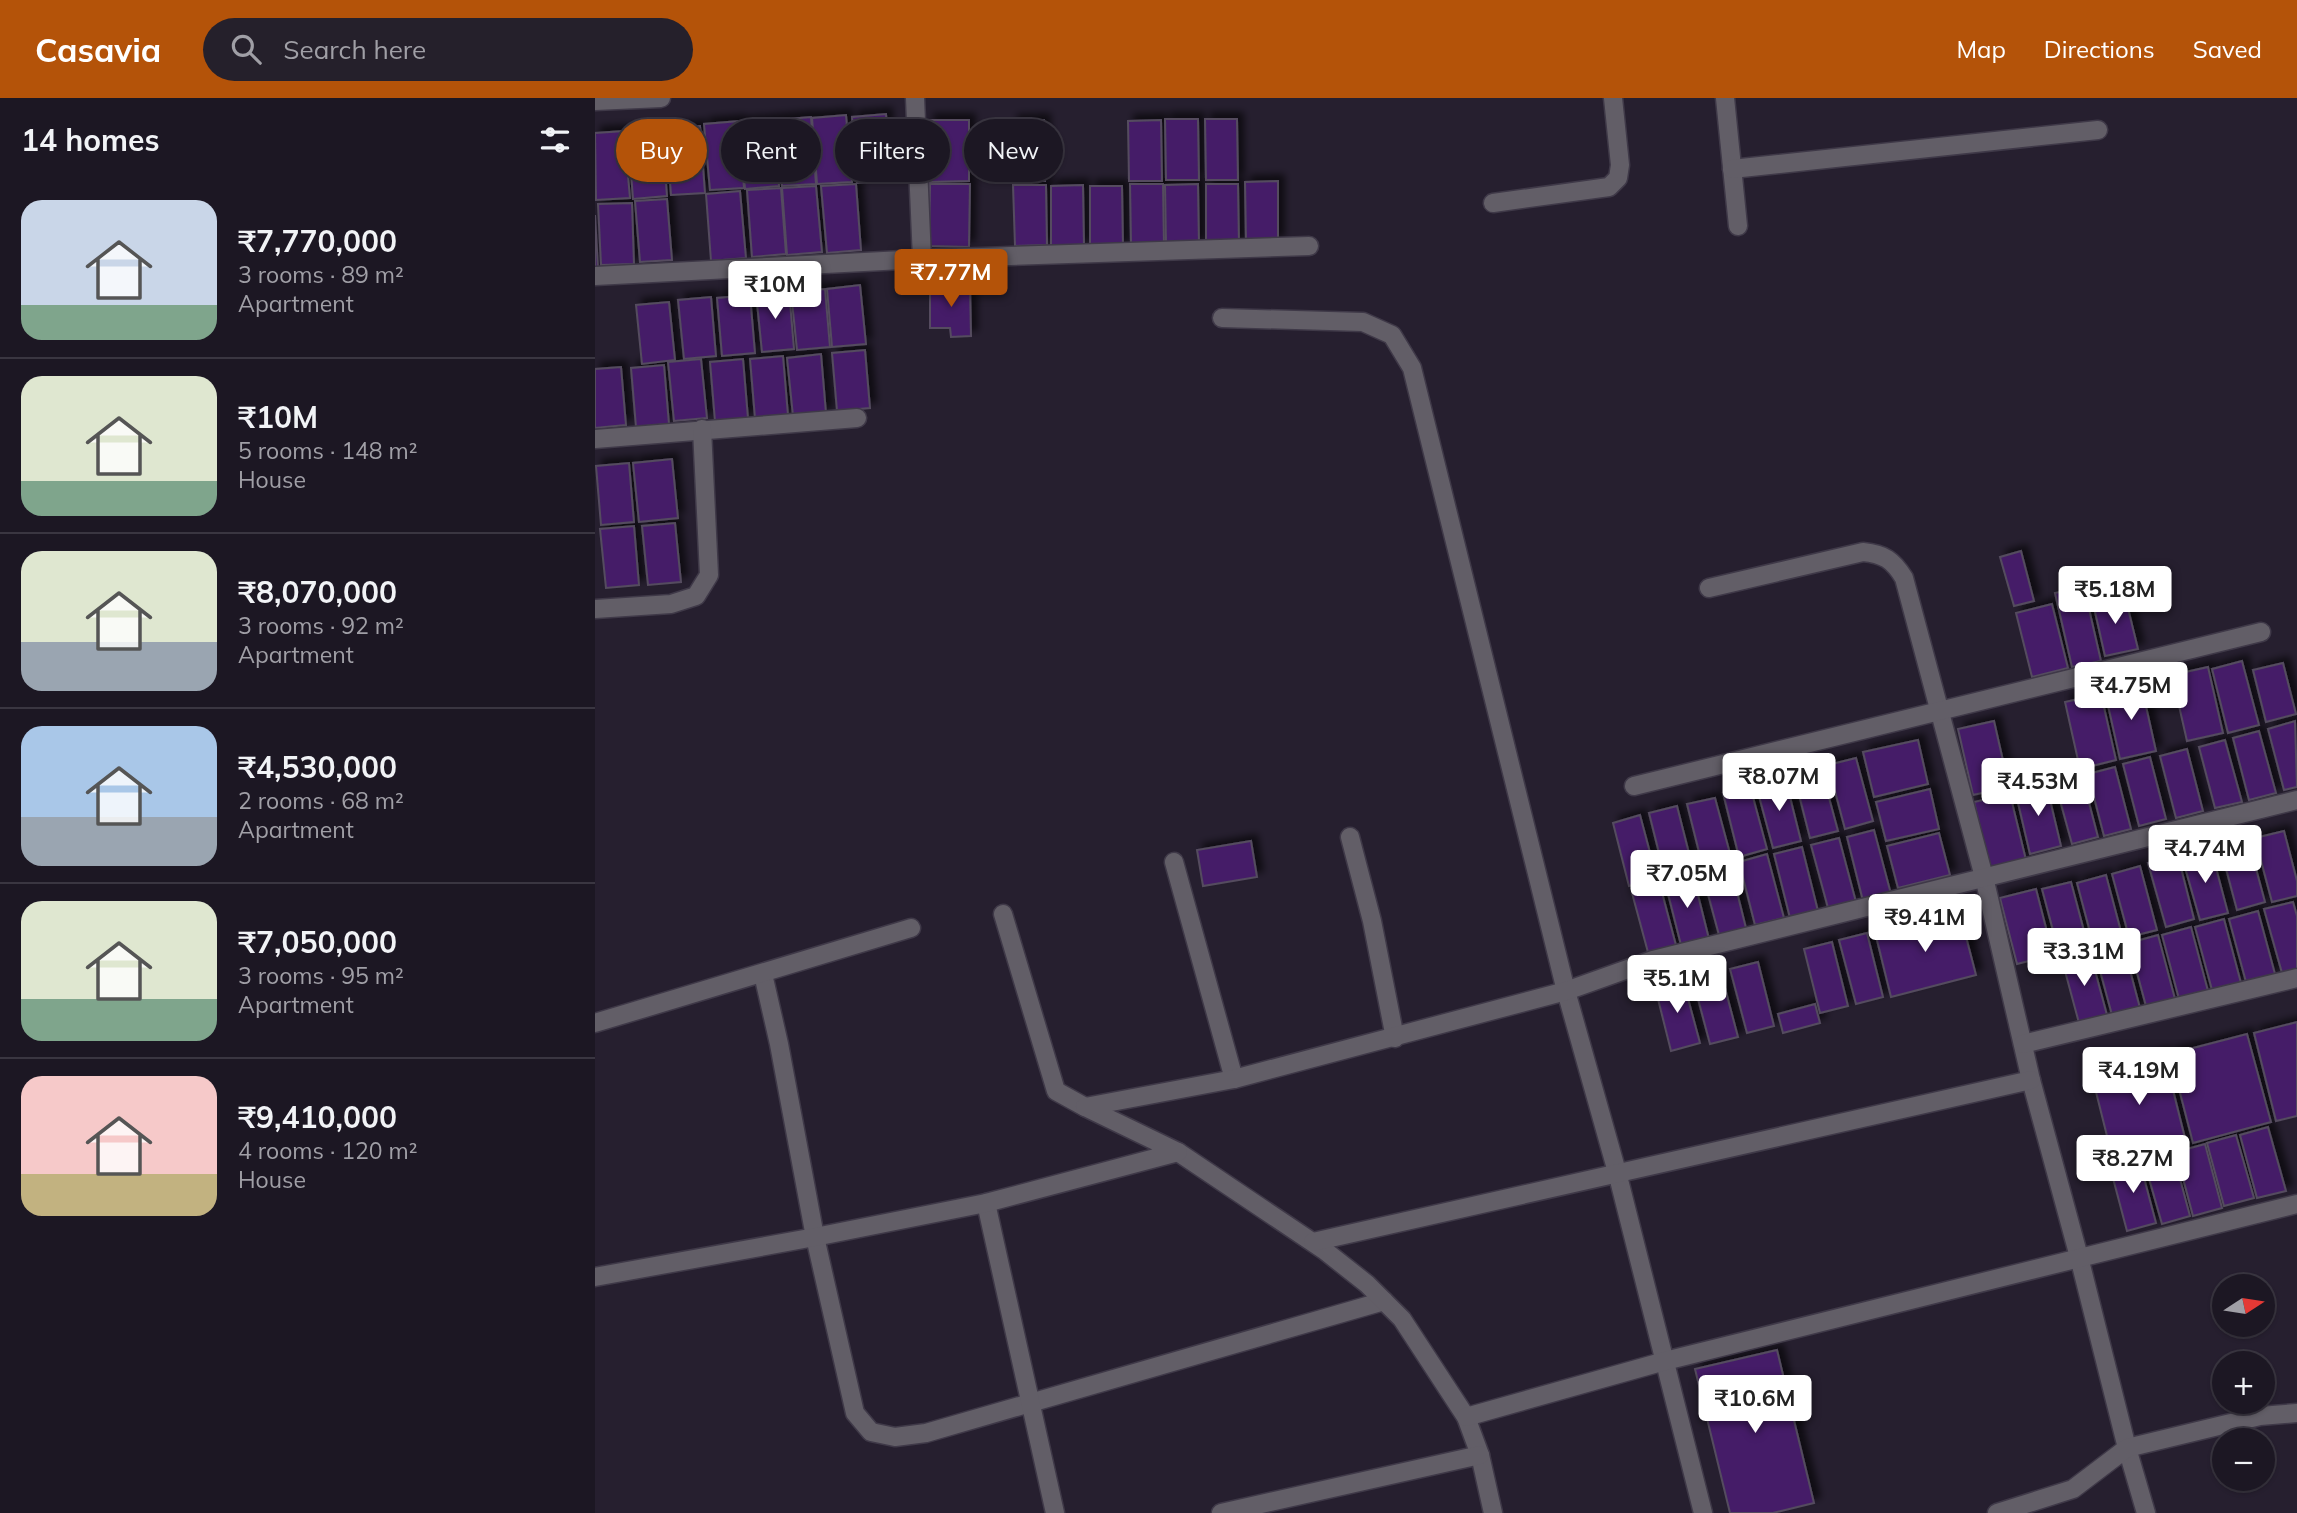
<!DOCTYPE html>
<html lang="en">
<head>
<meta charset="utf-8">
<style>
  :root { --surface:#1c1723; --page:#25202b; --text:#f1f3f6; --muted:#a09fa6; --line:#3a3641; --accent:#b45309 }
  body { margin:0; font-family:Mulish,sans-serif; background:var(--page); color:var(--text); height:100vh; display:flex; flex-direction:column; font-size:26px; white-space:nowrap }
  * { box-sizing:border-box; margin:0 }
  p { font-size:23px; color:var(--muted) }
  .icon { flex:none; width:38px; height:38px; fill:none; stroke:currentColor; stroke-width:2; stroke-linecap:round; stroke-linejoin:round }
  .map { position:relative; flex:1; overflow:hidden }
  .side { display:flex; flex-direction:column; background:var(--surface); width:595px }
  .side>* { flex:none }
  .hud { position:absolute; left:21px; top:21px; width:665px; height:63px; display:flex; gap:14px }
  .needle { width:46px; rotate:78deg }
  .controls { position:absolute; left:1617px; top:1176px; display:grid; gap:14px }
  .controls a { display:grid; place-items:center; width:63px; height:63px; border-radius:50%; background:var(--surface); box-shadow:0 2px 5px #0004,0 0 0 2px var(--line); font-size:35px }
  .price { position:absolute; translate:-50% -60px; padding:0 16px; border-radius:7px; background:#fff; color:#222; font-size:23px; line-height:46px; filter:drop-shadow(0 2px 4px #0008) }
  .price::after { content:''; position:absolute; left:50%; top:42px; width:21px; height:16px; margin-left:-10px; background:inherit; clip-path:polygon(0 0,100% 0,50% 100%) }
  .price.selected { background:var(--accent); color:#fff }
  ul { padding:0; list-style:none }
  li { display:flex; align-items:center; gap:21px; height:175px; padding:0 21px }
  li+li { border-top:2px solid var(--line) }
  li span { display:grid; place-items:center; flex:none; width:196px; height:140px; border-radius:21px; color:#555 }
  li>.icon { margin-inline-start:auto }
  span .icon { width:84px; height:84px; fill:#fffc; stroke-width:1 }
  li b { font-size:30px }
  h2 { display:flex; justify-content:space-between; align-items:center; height:84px; padding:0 21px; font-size:30px }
  .pill { padding:0 24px; border-radius:32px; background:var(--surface); box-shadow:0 2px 5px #0004,0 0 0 2px var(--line); font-size:24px; line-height:63px }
  .pill.selected { background:var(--accent); color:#fff }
  header { display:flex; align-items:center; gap:42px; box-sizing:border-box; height:98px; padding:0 35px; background:var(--accent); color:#fff }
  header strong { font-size:33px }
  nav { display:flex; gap:38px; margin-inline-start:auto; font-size:24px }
  .search { width:490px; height:63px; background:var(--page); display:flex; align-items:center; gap:18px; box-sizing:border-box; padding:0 24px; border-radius:38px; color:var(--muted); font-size:26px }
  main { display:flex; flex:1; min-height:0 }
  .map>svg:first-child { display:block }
</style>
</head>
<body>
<header>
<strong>Casavia</strong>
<div class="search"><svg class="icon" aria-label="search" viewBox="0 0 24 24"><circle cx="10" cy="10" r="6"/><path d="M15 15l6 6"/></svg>Search here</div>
<nav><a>Map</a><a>Directions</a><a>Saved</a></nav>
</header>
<main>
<section class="side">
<h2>14 homes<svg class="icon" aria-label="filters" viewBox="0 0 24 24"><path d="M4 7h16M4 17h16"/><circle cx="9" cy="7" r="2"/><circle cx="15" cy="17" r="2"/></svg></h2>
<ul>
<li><span style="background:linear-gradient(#c9d6e8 75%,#7fa58c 0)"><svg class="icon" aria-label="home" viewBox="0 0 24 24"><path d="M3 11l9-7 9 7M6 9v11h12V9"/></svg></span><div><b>₹7,770,000</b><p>3 rooms · 89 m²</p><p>Apartment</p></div></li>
<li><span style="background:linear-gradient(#dfe7d0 75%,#7fa58c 0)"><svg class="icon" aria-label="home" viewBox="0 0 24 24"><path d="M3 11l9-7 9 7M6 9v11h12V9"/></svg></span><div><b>₹10M</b><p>5 rooms · 148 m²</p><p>House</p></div></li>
<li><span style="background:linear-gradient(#dfe7d0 65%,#9aa5b1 0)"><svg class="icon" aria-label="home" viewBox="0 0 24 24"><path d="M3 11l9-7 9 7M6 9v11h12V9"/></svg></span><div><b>₹8,070,000</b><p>3 rooms · 92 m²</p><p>Apartment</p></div></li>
<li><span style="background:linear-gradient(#a9c7e8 65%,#9aa5b1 0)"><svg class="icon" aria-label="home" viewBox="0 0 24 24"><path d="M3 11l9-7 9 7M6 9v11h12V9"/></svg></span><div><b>₹4,530,000</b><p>2 rooms · 68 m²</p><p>Apartment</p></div></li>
<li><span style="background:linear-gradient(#dfe7d0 70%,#7fa58c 0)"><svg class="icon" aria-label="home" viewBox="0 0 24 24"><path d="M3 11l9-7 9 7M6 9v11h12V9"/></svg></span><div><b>₹7,050,000</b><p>3 rooms · 95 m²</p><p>Apartment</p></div></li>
<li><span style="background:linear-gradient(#f6c9c9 70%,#c2b280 0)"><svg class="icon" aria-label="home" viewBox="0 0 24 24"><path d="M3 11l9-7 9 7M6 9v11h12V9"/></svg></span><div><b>₹9,410,000</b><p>4 rooms · 120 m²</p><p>House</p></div></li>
</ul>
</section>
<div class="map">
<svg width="1702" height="1415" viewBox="0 0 1702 1415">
  <defs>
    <filter id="shadow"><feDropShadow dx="6" dy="-6" stdDeviation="3.5" flood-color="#0009"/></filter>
  </defs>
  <rect width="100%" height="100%" fill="#261f2f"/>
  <g fill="#441f67" stroke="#544c5f" stroke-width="2" filter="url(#shadow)">
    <path d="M291,16L296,82L262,85L257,19Z"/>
    <path d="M251,17L257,84L222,86L217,20Z"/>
    <path d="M216,19L221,86L187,88L181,22Z"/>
    <path d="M570,21H603L604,82H571Z"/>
    <path d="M610,21H642L643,82H611Z"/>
    <path d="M179,22L184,88L150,91L145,25Z"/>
    <path d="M333,22H374V83L334,84Z"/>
    <path d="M449,22L450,83H417V23Z"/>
    <path d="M566,22L567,83H534L533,23Z"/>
    <path d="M144,23L149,90L115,92L109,26Z"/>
    <path d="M105,28L110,95L76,97L71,31Z"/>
    <path d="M67,32L72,98L38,101L33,35Z"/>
    <path d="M29,33L35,100L1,102L0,35Z"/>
    <path d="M683,83V144H651L650,84Z"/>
    <path d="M261,86L266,152L232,155L226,88Z"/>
    <path d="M335,86H375L374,149L334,148Z"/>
    <path d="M535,86H568L569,147H536Z"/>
    <path d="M603,86L604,147H571L570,87Z"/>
    <path d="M611,86H643L644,146L611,147Z"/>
    <path d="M418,87H451L452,147L420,148Z"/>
    <path d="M488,87L489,148L456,149V88Z"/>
    <path d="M221,88L227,154L192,157L187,90Z"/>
    <path d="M495,88H527L528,149H495Z"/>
    <path d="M186,90L191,156L157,159L152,92Z"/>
    <path d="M145,93L151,160L116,163L111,96Z"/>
    <path d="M72,101L77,162L45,164L40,103Z"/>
    <path d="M37,105L39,166L6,167L3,106Z"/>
    <path d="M0,117L3,171H0Z"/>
    <path d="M375,186L376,238L356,239L355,230H335V187Z"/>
    <path d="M265,187L271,246L237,249L232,191Z"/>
    <path d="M230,191L235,249L202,252L196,194Z"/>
    <path d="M194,192L199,251L167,254L161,195Z"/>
    <path d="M155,197L160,255L127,258L122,200Z"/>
    <path d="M116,199L121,258L89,261L83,202Z"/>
    <path d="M74,204L80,262L47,266L41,207Z"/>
    <path d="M270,252L275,310L242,313L237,255Z"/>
    <path d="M226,256L231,315L198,318L192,260Z"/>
    <path d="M188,258L193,317L160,320L155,261Z"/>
    <path d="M106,261L112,320L79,323L73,264Z"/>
    <path d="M148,261L153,320L120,323L115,264Z"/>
    <path d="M69,267L74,326L41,329L36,270Z"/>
    <path d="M26,269L31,327L0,330V271Z"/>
    <path d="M77,361L83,420L44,424L38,365Z"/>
    <path d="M34,365L39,424L6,427L1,368Z"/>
    <path d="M80,425L86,484L53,487L47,428Z"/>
    <path d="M39,428L44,487L11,490L5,431Z"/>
    <path d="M1426,453L1439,503L1419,508L1405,459Z"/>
    <path d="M1489,489L1506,563L1477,569L1460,495Z"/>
    <path d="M1530,498L1543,551L1510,558L1498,505Z"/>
    <path d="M1457,506L1473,570L1437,579L1421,515Z"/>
    <path d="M1647,563L1664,627L1633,635L1617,571Z"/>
    <path d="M1688,565L1701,616L1671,624L1658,572Z"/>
    <path d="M1613,569L1628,635L1592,643L1577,577Z"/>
    <path d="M1546,586L1561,653L1525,661L1510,594Z"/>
    <path d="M1506,596L1521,662L1485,671L1470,604Z"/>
    <path d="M1399,623L1414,689L1378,697L1363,631Z"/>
    <path d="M1700,623L1702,689L1689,692L1673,631Z"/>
    <path d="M1664,633L1681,695L1654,702L1638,640Z"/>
    <path d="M1323,642L1333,686L1279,699L1268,654Z"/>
    <path d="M1630,642L1647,704L1620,710L1604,649Z"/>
    <path d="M1592,651L1608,713L1581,720L1565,658Z"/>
    <path d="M1555,659L1571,721L1544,728L1528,666Z"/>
    <path d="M1261,660L1278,723L1250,731L1233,667Z"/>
    <path d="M1520,669L1536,731L1509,738L1493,676Z"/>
    <path d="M1226,670L1243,733L1215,740L1199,677Z"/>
    <path d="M1487,678L1503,739L1477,746L1460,684Z"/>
    <path d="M1190,679L1206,743L1178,750L1161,687Z"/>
    <path d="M1451,685L1466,748L1435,756L1420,692Z"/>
    <path d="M1155,688L1172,751L1144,759L1128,695Z"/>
    <path d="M1335,691L1344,731L1291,743L1281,704Z"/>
    <path d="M1415,696L1431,762L1394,770L1379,704Z"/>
    <path d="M1120,700L1137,763L1108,770L1092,706Z"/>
    <path d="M1082,708L1098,771L1070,779L1054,715Z"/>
    <path d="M1045,717L1062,781L1034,788L1018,725Z"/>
    <path d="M1279,732L1296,796L1268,803L1252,739Z"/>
    <path d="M1689,733L1702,783V798L1677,804L1660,740Z"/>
    <path d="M1344,735L1355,777L1303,790L1292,748Z"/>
    <path d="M1244,740L1261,804L1233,810L1216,747Z"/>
    <path d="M1653,741L1670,804L1642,812L1625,748Z"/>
    <path d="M656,743L662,779L608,788L602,752Z"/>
    <path d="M1207,749L1223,813L1195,820L1179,756Z"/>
    <path d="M1616,751L1633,815L1605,822L1587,759Z"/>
    <path d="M1172,756L1189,820L1160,827L1144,764Z"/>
    <path d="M1583,758L1599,821L1571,829L1553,765Z"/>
    <path d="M1135,766L1151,830L1124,837L1107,774Z"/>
    <path d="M1545,768L1562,832L1534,839L1517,776Z"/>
    <path d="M1098,777L1114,841L1086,847L1070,784Z"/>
    <path d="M1511,777L1528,841L1499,849L1482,785Z"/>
    <path d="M1476,784L1493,848L1464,855L1447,791Z"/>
    <path d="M1065,787L1082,851L1054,858L1037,795Z"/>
    <path d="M1441,791L1458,857L1422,866L1405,800Z"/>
    <path d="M1698,804L1702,818V871L1687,875L1669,811Z"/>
    <path d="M1364,812L1381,877L1296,899L1280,834Z"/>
    <path d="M1663,813L1680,876L1651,884L1634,821Z"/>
    <path d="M1629,821L1646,885L1617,892L1600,829Z"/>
    <path d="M1596,829L1613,893L1584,901L1567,837Z"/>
    <path d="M1272,835L1288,899L1261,906L1244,842Z"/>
    <path d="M1563,837L1580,901L1551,908L1534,845Z"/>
    <path d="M1237,844L1253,908L1225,915L1209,851Z"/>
    <path d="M1528,846L1545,910L1517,917L1500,854Z"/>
    <path d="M1495,854L1512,917L1484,925L1467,862Z"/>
    <path d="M1163,864L1179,928L1152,935L1135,871Z"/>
    <path d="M1126,875L1143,939L1115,946L1098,882Z"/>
    <path d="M1088,882L1105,945L1076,953L1060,889Z"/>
    <path d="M1220,906L1225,925L1188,935L1183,916Z"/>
    <path d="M1702,924V1018L1681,1023L1659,935Z"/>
    <path d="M1652,936L1676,1024L1598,1045L1575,956Z"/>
    <path d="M1569,956L1591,1044L1518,1062L1496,974Z"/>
    <path d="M1673,1029L1691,1093L1662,1100L1645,1037Z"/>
    <path d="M1641,1037L1659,1100L1629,1108L1612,1045Z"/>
    <path d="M1610,1046L1627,1110L1598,1118L1581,1054Z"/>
    <path d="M1578,1055L1595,1118L1567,1126L1549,1063Z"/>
    <path d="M1544,1061L1561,1125L1532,1133L1515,1069Z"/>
    <path d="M1182,1252L1219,1405L1178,1415H1135L1100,1271Z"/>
  </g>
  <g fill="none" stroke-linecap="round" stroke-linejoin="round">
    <defs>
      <path id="lane" d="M627,220L768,224L797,237L817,270L971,893"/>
      <g id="street">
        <path d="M320,0L327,161"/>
        <path d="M1130,0L1143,128"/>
        <path d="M0,3L66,0"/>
        <path d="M1137,71L1503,32"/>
        <path d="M898,105L1014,89L1023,80L1025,67L1018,0"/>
        <path d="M0,178L327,161L714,148"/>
        <path d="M0,341L262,320"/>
        <path d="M1114,490L1268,454C1289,456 1298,462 1309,480L1389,779L1436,982L1484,1159L1532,1350L1551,1415"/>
        <path d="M0,511L76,506L101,498L114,477L107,331"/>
        <path d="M1039,688L1666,534"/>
        <path d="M755,739L777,823L800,940"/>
        <path d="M579,764L639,981"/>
        <path d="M408,816L461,993L490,1009"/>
        <path d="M168,876L184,946L220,1139L260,1315L276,1334L300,1339L331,1335L789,1203"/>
        <path d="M971,893L1022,1074L1108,1415"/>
        <path d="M0,925L316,830"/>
        <path d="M1428,946L1702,880"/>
        <path d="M583,1054L729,1152L772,1186L807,1221L871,1319L885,1357L898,1415"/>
        <path d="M391,1105L460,1415"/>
        <path d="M718,1144L1436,982"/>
        <path d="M0,1179L220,1139L391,1105L583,1054L490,1009L639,981L971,893L1058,862L1702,702"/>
        <path d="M871,1319L1070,1263L1702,1106"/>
        <path d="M626,1415L885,1357"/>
        <path d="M1402,1415L1478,1391L1532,1350L1665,1318L1702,1315"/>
      </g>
    </defs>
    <use href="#lane" stroke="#3f3948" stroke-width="21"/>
    <use href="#street" stroke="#3f3948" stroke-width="21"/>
    <use href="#lane" stroke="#625e67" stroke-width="18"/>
    <use href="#street" stroke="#625e67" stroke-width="18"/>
  </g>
</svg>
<div class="controls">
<a><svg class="needle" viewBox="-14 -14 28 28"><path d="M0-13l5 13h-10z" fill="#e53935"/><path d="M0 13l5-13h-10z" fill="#a09fa6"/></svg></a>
<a>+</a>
<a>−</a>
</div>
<b class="price selected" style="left:356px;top:211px">₹7.77M</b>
<b class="price" style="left:180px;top:223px">₹10M</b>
<b class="price" style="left:1520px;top:528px">₹5.18M</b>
<b class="price" style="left:1536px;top:624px">₹4.75M</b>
<b class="price" style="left:1184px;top:715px">₹8.07M</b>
<b class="price" style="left:1443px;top:720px">₹4.53M</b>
<b class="price" style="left:1610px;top:787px">₹4.74M</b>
<b class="price" style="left:1092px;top:812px">₹7.05M</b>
<b class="price" style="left:1330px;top:856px">₹9.41M</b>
<b class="price" style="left:1489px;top:890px">₹3.31M</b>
<b class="price" style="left:1082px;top:917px">₹5.1M</b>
<b class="price" style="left:1544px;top:1009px">₹4.19M</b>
<b class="price" style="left:1538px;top:1097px">₹8.27M</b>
<b class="price" style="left:1160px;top:1337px">₹10.6M</b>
<div class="hud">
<a class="pill selected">Buy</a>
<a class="pill">Rent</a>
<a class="pill">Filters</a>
<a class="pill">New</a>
</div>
</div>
</main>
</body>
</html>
